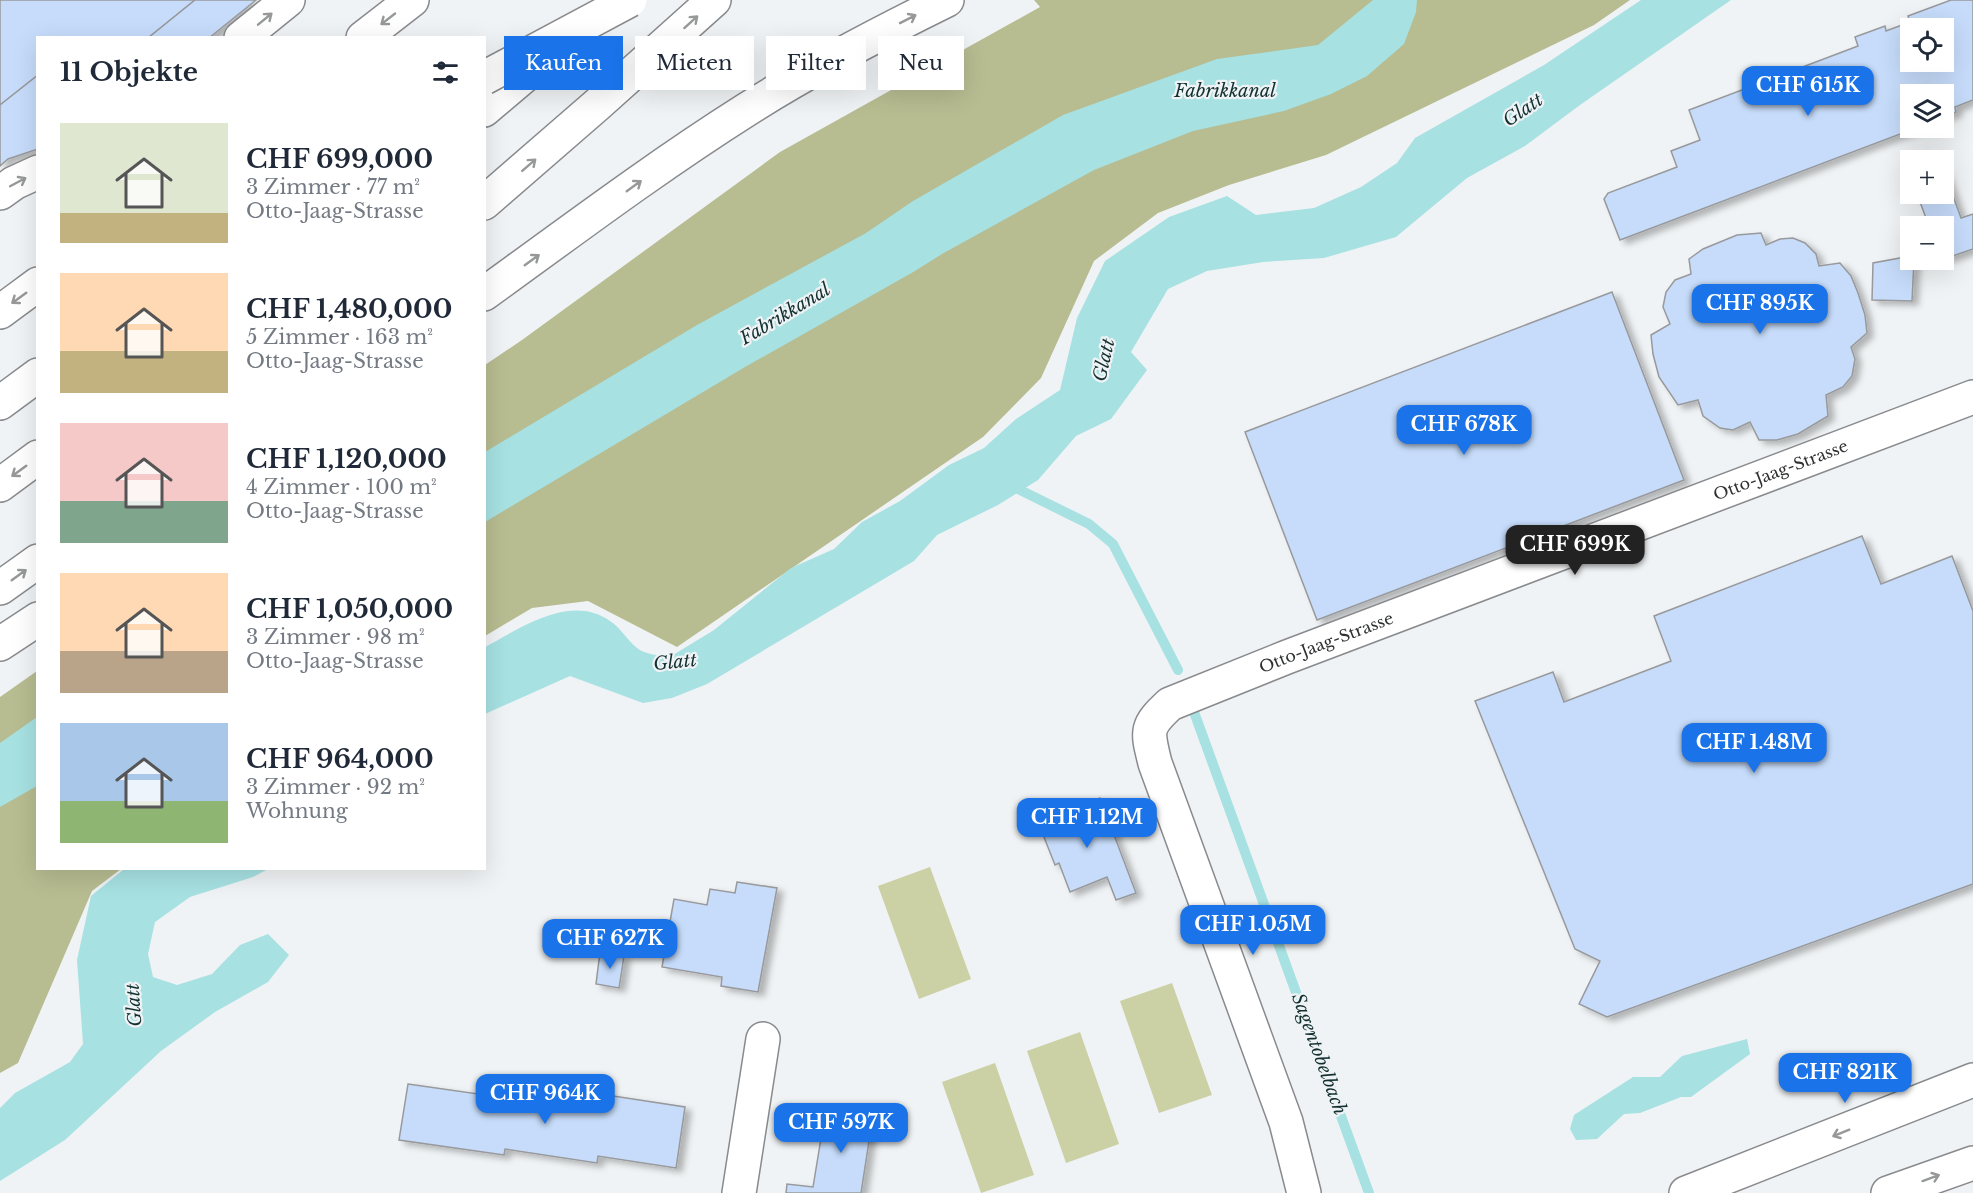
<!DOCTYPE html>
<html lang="de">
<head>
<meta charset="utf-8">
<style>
  :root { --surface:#fff; --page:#f2f2f3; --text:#1f2937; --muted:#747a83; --accent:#1a73e8 }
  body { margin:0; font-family:"Libre Baskerville",serif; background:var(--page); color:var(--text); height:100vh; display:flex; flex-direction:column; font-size:22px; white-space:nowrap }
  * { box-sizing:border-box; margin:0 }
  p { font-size:20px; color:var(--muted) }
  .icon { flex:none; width:33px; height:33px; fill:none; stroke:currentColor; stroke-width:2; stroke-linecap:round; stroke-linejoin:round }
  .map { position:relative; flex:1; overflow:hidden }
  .panel { position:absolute; left:36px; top:36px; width:450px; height:834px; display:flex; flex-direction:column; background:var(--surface); border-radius:0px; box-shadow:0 6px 24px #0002 }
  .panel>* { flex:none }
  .guide { position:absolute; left:504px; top:36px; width:570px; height:54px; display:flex; gap:12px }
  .fabs { position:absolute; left:1900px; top:18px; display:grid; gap:12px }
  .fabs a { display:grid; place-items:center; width:54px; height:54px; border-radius:0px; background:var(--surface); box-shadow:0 6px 24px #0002; font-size:30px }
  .price { position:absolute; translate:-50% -51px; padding:0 14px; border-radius:12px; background:var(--accent); color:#fff; font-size:20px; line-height:39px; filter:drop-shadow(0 2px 3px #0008) }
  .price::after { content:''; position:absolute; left:50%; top:36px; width:18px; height:14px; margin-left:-9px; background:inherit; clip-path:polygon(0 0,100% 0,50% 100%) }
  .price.on { background:#222; color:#fff }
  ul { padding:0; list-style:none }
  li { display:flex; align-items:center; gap:18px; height:150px; padding:0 24px }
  li span { display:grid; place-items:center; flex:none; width:168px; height:120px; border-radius:0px; color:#555 }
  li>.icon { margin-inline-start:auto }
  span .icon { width:72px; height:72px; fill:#fffc; stroke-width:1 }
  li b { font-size:26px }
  h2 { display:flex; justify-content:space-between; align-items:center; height:72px; padding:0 24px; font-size:26px }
  .chip { padding:0 21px; border-radius:0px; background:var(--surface); box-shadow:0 6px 24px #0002; font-size:21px; line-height:54px }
  .chip.on { background:var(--accent); color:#fff }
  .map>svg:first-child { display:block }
</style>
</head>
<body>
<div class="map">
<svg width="1973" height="1193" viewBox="0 0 1973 1193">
  <defs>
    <filter id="shadow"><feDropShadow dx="6" dy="4" stdDeviation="3" flood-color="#0004"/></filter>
  </defs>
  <rect width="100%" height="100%" fill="#f0f3f5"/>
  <g fill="#cbd0a5">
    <path d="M930,867L971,979L919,999L878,886Z"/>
    <path d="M1172,983L1212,1095L1159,1113L1120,1001Z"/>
    <path d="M1080,1032L1119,1144L1066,1163L1027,1051Z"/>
    <path d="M995,1063L1034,1175L981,1193L942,1082Z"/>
  </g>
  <g fill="#b7bc91">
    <path d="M1034,0H1630L1594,25L1326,155L1229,185L1158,213L1094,261L1041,378L983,437L677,647L588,601L532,608L485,636V365L522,340L780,152L1040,7Z"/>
    <path d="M37,671L38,868L121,869L92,891L18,1063L0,1073V697Z"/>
  </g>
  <g fill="#a7e1e2">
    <path d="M1373,0H1417L1416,12L1404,44L1367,76L1331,94L1284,111L1193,131L1094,170L942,254L915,271L745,367L485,522V452L697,325L866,233L913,201L1063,115L1217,59L1318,45Z"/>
    <path d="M1641,0H1731L1580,105L1525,146L1467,178L1396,237L1324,258L1263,262L1207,271L1168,289L1131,352L1147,370L1111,419L1076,436L1038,480L998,505L937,535L914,561L707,684L672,698L643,703L570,676L485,714V647C521,628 570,593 610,621C621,628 627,640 637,648C644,654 659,655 668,658L714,630L791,568L834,549L862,522L900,501L949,465L984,448L1016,419L1060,390L1077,318L1105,261L1169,217L1227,196L1256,215L1314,208L1361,187L1397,163L1415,138L1544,65Z"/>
    <path d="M37,717V786L0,807V743Z"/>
    <path d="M124,869H268L253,877L190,897L155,922L148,954L153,977L177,985L212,974L240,945L268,934L289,955L268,982L215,1012L161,1051L65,1140L0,1181V1108L15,1093L70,1062L83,1044L77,960L91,896Z"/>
    <path d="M1747,1039L1750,1054L1691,1097H1681L1640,1113L1624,1114L1597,1139L1576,1140L1570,1129L1574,1115L1633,1077H1660L1682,1056Z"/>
  </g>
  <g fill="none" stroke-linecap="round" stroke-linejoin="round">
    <g stroke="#a7e1e2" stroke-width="10">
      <path d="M1010,485L1089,524L1113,544L1178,670"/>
      <path d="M1194,712L1369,1193"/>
    </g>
  </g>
  <g fill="#c6dcfa" stroke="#98999c" stroke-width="1.5" fill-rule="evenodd" filter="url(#shadow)">
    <path d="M0,0H195L148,38H38V75L0,105Z"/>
    <path d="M195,0H256L209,38H148Z"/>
    <path d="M1951,0H1973V100L1955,107L1956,112L1944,117V94H1911V128H1916L1620,240L1604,199L1608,193L1677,167L1671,151L1700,140L1689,110L1858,46L1855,37L1885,26L1886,31L1910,22L1908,16ZM1911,28H1944V62H1911Z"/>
    <path d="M38,75V149L8,159L0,166V105Z"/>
    <path d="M1944,171L1961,218L1973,214V249L1944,259V226H1929L1917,194H1944Z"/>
    <path d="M1761,233L1766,245L1780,239L1793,238L1805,243L1816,254L1819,266L1840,263L1851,276L1858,293L1865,315L1867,333L1851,347L1855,359L1852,376L1843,387L1826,395L1828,416L1798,434L1777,440H1759L1750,422L1733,430L1720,428L1703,416L1698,400L1678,405L1659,377L1653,354L1651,335L1670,324L1663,307L1666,292L1675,280L1691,274L1689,259L1703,249L1737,235Z"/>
    <path d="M1911,256V260H1914L1912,301L1872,300L1873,263Z"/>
    <path d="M1612,292L1684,480L1317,620L1245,432Z"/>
    <path d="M1862,536L1881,584L1952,556L1973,611V884L1607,1017L1579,1004L1600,961L1575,949L1475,701L1553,672L1564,702L1671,661L1654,616Z"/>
    <path d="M1100,798L1136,893L1116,900L1107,877L1070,892L1059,863L1055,865L1038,822Z"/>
    <path d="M737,882L777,888L758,992L721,986L722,977L662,967L674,899L707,905L710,889L735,893Z"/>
    <path d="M600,952L624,956L619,988L596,984Z"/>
    <path d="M408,1084L499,1097L500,1089L593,1103L594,1093L685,1107L676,1168L598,1156L597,1163L505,1149L504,1155L399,1140Z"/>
    <path d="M826,1108L873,1115L861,1193H786L787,1184L813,1187Z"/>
  </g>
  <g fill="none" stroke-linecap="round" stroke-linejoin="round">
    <defs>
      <g id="minor">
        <path d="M241,38L288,0"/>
        <path d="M0,193L14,183L38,172"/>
        <path d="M739,1193L763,1039"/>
        <path id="s1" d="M1304,1193L1286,1122L1155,763C1147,731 1145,727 1170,704L1287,657L1973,397"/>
      </g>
      <g id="major">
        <path d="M1686,1193L1973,1080"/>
        <path d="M1888,1193L1973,1163"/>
      </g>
      <g id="highway">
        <path d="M363,38L412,0"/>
        <path d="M484,110L562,44"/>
        <path d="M484,203L598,104L714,0"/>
        <path d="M484,294C571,231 656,167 746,110C810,69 878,34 947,0"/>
        <path d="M0,312L38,284"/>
        <path d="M0,403L38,375"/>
        <path d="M0,485L38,457"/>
        <path d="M0,588L38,561"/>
        <path d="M0,644L38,619"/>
      </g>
    </defs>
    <use href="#minor" stroke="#888a8d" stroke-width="36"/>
    <use href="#major" stroke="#888a8d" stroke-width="36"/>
    <use href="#highway" stroke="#888a8d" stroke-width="36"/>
    <use href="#minor" stroke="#fff" stroke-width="33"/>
    <use href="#major" stroke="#fff" stroke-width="33"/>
    <use href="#highway" stroke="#fff" stroke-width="33"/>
    <defs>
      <path id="highway-bridge" d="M484,78L630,0"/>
    </defs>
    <use href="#highway-bridge" stroke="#888a8d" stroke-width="36" stroke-linecap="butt"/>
    <use href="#highway-bridge" stroke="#fff" stroke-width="33"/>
  </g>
  <defs><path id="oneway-shaft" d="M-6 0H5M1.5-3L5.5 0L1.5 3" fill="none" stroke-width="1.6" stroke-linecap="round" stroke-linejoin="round" transform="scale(1.5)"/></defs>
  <g stroke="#979898">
    <use href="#oneway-shaft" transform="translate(265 19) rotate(-39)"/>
    <use href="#oneway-shaft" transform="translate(388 19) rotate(142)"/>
    <use href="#oneway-shaft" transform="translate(908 19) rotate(-27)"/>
    <use href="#oneway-shaft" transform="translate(691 22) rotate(-42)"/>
    <use href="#oneway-shaft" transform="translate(529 165) rotate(-41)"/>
    <use href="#oneway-shaft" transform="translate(18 182) rotate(-28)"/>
    <use href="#oneway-shaft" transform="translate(634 186) rotate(-36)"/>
    <use href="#oneway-shaft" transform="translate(532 260) rotate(-36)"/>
    <use href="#oneway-shaft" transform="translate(19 298) rotate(144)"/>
    <use href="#oneway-shaft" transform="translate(19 471) rotate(144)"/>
    <use href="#oneway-shaft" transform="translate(19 575) rotate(-36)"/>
    <use href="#oneway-shaft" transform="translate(1841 1133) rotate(158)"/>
    <use href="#oneway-shaft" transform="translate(1931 1178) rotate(-20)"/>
  </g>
  <g text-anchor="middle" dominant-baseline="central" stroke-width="4.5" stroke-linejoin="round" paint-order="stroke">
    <g font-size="16" fill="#2f3031" stroke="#f0f3f5">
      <text stroke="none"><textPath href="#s1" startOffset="1176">Otto-Jaag-Strasse</textPath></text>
      <text stroke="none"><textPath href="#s1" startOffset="690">Otto-Jaag-Strasse</textPath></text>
    </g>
    <g font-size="18" font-style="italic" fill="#123030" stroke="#f0f3f5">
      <text x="1225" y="91">Fabrikkanal</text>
      <text transform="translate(1523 110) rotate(-34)">Glatt</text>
      <text transform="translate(785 314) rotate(-31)">Fabrikkanal</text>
      <text transform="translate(1104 360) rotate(-77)">Glatt</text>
      <text transform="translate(675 662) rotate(-6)">Glatt</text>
      <text transform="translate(134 1005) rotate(-94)">Glatt</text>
      <text transform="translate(1319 1054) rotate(70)">Sagentobelbach</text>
    </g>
  </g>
</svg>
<div class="fabs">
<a><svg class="icon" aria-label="locate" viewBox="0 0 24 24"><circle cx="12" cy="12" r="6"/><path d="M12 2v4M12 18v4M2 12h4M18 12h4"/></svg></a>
<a><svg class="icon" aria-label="layers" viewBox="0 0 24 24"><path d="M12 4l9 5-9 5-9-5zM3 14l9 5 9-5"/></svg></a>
<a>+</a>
<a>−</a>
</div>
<b class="price" style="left:1808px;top:117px">CHF 615K</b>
<b class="price" style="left:1760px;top:335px">CHF 895K</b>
<b class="price" style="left:1464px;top:456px">CHF 678K</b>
<b class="price on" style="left:1575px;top:576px">CHF 699K</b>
<b class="price" style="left:1754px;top:774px">CHF 1.48M</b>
<b class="price" style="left:1087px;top:849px">CHF 1.12M</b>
<b class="price" style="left:1253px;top:956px">CHF 1.05M</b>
<b class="price" style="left:610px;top:970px">CHF 627K</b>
<b class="price" style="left:1845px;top:1104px">CHF 821K</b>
<b class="price" style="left:545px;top:1125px">CHF 964K</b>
<b class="price" style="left:841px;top:1154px">CHF 597K</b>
<div class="guide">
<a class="chip on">Kaufen</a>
<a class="chip">Mieten</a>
<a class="chip">Filter</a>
<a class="chip">Neu</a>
</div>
<section class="panel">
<h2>11 Objekte<svg class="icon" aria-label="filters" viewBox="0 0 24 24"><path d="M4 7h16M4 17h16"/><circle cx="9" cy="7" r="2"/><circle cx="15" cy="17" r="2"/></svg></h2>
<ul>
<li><span style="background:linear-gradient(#dfe7d0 75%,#c2b280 0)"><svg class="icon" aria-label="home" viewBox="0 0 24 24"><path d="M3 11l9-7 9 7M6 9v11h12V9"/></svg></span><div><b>CHF 699,000</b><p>3 Zimmer · 77 m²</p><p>Otto-Jaag-Strasse</p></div></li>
<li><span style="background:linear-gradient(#ffd9b3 65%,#c2b280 0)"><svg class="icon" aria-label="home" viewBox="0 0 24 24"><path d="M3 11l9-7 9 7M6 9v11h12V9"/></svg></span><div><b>CHF 1,480,000</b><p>5 Zimmer · 163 m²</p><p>Otto-Jaag-Strasse</p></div></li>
<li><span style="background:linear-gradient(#f6c9c9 65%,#7fa58c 0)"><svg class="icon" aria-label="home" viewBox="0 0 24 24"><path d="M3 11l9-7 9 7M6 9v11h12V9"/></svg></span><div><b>CHF 1,120,000</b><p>4 Zimmer · 100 m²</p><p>Otto-Jaag-Strasse</p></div></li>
<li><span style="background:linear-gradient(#ffd9b3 65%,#b9a48a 0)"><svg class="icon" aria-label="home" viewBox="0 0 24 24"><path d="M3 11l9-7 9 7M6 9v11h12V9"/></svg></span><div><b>CHF 1,050,000</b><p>3 Zimmer · 98 m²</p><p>Otto-Jaag-Strasse</p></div></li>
<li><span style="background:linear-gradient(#a9c7e8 65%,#8fb573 0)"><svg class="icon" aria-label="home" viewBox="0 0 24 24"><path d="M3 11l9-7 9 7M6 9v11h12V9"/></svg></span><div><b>CHF 964,000</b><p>3 Zimmer · 92 m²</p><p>Wohnung</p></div></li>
</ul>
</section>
</div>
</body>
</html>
